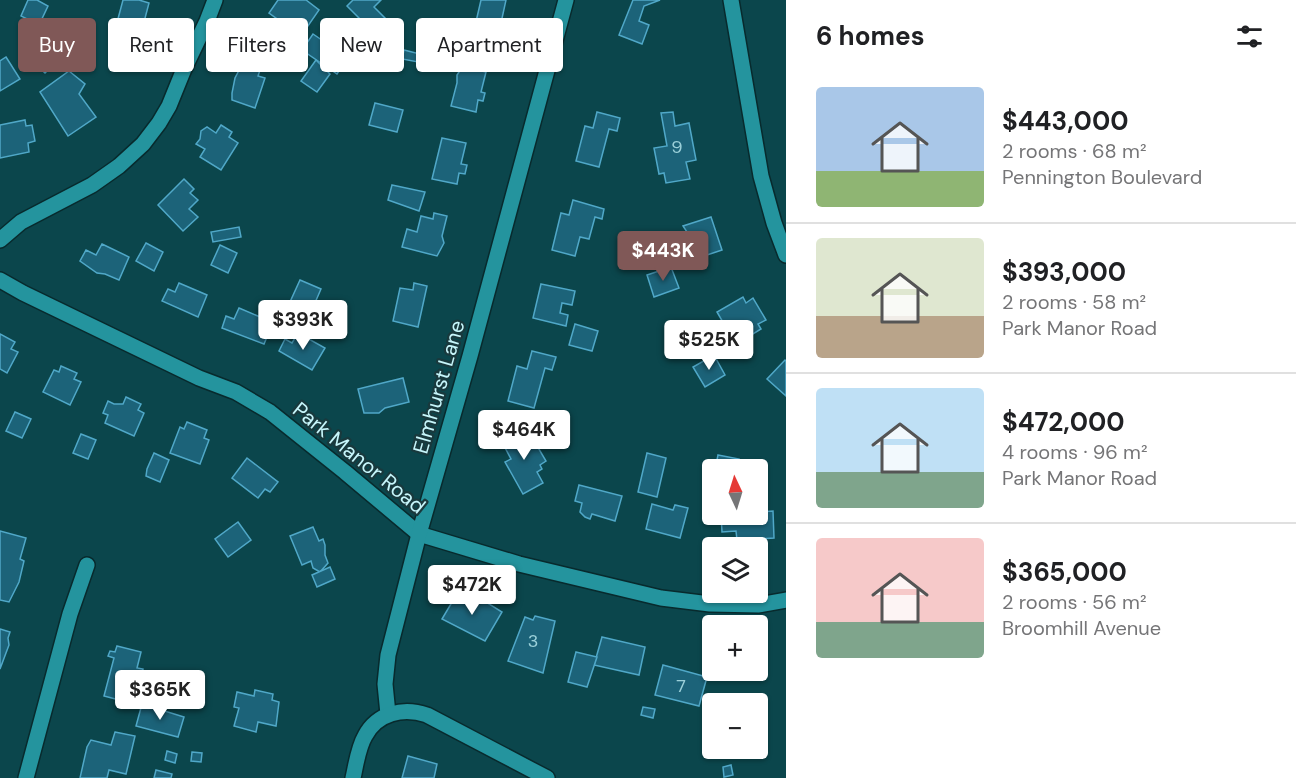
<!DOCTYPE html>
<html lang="en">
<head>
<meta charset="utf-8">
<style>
  :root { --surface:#fff; --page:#f2f2f2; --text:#202124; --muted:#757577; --line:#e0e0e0; --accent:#805857 }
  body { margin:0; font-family:"DM Sans",sans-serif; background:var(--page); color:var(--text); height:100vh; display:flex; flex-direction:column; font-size:22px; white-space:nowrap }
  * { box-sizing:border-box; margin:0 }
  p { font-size:20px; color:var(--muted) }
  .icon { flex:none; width:33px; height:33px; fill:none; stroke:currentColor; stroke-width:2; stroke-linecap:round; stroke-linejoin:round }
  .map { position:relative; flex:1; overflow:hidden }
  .drawer { display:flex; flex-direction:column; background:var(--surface); width:510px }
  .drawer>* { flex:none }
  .top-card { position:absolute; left:18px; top:18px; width:570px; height:54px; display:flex; gap:12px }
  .needle { width:39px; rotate:356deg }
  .fabs { position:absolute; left:702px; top:459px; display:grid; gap:12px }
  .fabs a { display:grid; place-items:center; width:66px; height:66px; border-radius:6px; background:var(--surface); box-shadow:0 2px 4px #0004; font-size:30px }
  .price { position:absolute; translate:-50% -51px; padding:0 14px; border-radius:6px; background:#fff; color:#222; font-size:20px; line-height:39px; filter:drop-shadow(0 2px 3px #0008) }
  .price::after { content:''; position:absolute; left:50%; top:36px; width:18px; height:14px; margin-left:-9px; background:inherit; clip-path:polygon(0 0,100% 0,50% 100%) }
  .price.selected { background:var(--accent); color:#fff }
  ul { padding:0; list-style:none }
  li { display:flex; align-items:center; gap:18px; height:150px; padding:0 30px }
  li+li { border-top:2px solid var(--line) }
  li span { display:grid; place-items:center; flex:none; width:168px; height:120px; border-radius:6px; color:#555 }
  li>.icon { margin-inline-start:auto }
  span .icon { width:72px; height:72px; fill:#fffc; stroke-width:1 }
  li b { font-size:26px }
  h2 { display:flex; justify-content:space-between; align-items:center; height:72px; padding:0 30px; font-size:26px }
  .pill { padding:0 21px; border-radius:6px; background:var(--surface); box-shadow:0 2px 4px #0004; font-size:21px; line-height:54px }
  .pill.selected { background:var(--accent); color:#fff }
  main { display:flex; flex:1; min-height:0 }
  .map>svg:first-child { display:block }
</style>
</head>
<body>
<main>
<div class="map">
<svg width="786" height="778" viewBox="0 0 786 778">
  <rect width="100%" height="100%" fill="#0b464c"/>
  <g fill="#1c6379" stroke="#50a8c8" stroke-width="1.5">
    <path d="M28,0H37L48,6L39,25L21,16Z"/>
    <path d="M123,0H139L149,3L139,41L126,37L127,33L115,30Z"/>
    <path d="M278,0H306L319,10L301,36L269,13Z"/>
    <path d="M353,0H381L374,7L388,21L375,34L347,6Z"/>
    <path d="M481,0H506L499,32L475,26Z"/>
    <path d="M633,0H660L644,6L639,21L649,25L642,44L619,35Z"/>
    <path d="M389,30L396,37L390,44L382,38Z"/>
    <path d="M313,34L348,58L337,74L302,50Z"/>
    <path d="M45,40L62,56L45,73L29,58Z"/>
    <path d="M404,50L420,54L418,62L402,59Z"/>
    <path d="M6,57L20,79L0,91V61Z"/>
    <path d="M316,60L330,74L317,92L301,81Z"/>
    <path d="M244,61L261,67L258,76L265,78L255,108L232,100V93L235,78Z"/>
    <path d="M463,66L486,72L481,92L485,93L483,101L478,100L476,112L451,106L457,83V75Z"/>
    <path d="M69,71L85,84L79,94L96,117L68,136L40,92Z"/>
    <path d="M375,103L403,110L397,132L369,125Z"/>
    <path d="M597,112L620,118L617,131L609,129L599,167L576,161L585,126L593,128Z"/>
    <path d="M673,112L675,126L689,123L696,160L686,162L690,179L666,183L664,173L659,174L654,148L667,146L661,113Z"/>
    <path d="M25,120L26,126L32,125L35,141L28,143L29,152L0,158V125Z"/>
    <path d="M221,125L232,132L229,137L238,143L221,170L200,157L205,149L196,144L200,139L201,131L207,127L216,133Z"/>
    <path d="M442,138L466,143L461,164L467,165L465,174L459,173L457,184L432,179Z"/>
    <path d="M184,179L194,189L190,193L198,200L189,209L198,217L183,231L158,205Z"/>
    <path d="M392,185L425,192L419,211L388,200Z"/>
    <path d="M573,200L604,209L602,219L595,217L589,239L580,237L575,256L552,250L561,213L569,215Z"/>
    <path d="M434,213L447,216L442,236L444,243L437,256L402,247L407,229L417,232L421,216L433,219Z"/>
    <path d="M711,217L722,250L698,258L691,238L683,226Z"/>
    <path d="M239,227L241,237L213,242L211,232Z"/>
    <path d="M146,243L163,252L154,271L136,261Z"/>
    <path d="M102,244L129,257L119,280L105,274L97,273L80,261L86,250L96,255Z"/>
    <path d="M220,245L237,253L228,273L211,265Z"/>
    <path d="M671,267L679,288L654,297L647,275Z"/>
    <path d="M300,280L321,289L311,312L290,302Z"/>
    <path d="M179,283L207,295L198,317L162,301L168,289L175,292Z"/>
    <path d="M414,283L427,286L418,327L393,321L400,288L413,290Z"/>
    <path d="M541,284L575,291L572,305L562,303L560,313L568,315L566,326L533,318Z"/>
    <path d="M743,297L746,303L753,298L766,320L758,324L761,329L740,342L733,328L722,335L718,328L724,324L717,312Z"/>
    <path d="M239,308L267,320L264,328L270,330L264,344L222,328L226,316L234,319Z"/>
    <path d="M575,324L598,331L592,351L569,345Z"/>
    <path d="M298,333L325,348L312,370L279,351L285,339L292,343Z"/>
    <path d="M0,334L15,342L11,349L18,352L7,373L0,369Z"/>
    <path d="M532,351L556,357L552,370L545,368L534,408L508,401L517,366L527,369Z"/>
    <path d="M714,355L725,375L705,387L693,367Z"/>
    <path d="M785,360L786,361V396L767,379Z"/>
    <path d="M61,366L77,373L74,379L81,382L70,405L43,392L54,370L59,372Z"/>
    <path d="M403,378L409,402L385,408L379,413H364L358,389Z"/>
    <path d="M126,397L141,404L138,410L144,413L134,436L105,423L108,415L103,413L108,401L114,404H123Z"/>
    <path d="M15,412L31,419L22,438L6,431Z"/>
    <path d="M187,422L207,430L204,438L209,440L200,464L170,453L180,427L184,429Z"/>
    <path d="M522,428L532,446L536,444L546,461L540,465L542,469L537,472L543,483L523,494L505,462L511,459L501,440Z"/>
    <path d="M81,434L96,440L88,459L73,453Z"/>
    <path d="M154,453L169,460L160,482L146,476L147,469Z"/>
    <path d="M647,453L666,458L657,497L638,492Z"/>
    <path d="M718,455L739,459L736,470H715Z"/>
    <path d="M247,458L278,482L270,492L265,489L258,498L232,478Z"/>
    <path d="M579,485L622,496L615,521L592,514L590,519L585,517L580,512L582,503L575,501Z"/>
    <path d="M652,504L673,510L675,505L688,508L680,538L646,529Z"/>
    <path d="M773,511L774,538L737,540L736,531L722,532L721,514H758V512Z"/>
    <path d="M238,522L251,540L228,557L215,539Z"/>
    <path d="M313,527L319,541L323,539L325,545V555L328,563L320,572L313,568L311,561L302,565L290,536Z"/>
    <path d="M0,531L26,538L20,559L24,561L19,582L9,602L0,600Z"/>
    <path d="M330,567L335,579L317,587L312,575Z"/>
    <path d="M458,592L476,601L478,597L502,612L485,641L442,619Z"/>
    <path d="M535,616L555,621L543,673L508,661L525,617L533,620Z"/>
    <path d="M0,629L10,632L8,638L9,645L0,669Z"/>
    <path d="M602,637L645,647L639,675L594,665Z"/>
    <path d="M117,646L141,652L137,668L143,669L140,684L132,682L127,702L104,696L114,658L108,656L110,651L115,652Z"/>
    <path d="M576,652L597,657L587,687L568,682Z"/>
    <path d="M663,665L707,677L699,706L655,695Z"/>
    <path d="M255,690L273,694L272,700L279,702L276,726L258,722L256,732L234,726L239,708L234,707L237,692L254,696Z"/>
    <path d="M142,704L184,717L178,737L136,726Z"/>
    <path d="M643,707L655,709L653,718L641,715Z"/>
    <path d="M115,732L135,736L126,774L109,770L107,778H80L87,747L91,740L111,745Z"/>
    <path d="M167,751L177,754L175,763L165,760Z"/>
    <path d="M192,752L202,753L201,762L191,761Z"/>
    <path d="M408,756L437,764L434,778H402Z"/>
    <path d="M731,765L733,775L724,777L723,767Z"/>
    <path d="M156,770L172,774L171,778H154Z"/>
  </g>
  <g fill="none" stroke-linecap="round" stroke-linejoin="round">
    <defs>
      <g id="minor">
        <path d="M731,0L761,176L774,223L786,255"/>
        <path d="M0,240L21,222L92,185L119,166L143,144L159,123L169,106L184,69L207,21L215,0"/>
        <path d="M0,280L23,293L199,378L236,392L270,412L345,472L419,534L519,564L661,598L710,604L759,605L786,600"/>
        <path d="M388,714L385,684L388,655L419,534L470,356L566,0"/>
        <path d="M26,778L70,614L87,565"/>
        <path d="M353,778C356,765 358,748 365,736C377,713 403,707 427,715L547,778"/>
      </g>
    </defs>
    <use href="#minor" stroke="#082a2d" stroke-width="18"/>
    <use href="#minor" stroke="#24949e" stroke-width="15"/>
  </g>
  <g text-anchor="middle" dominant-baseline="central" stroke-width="4.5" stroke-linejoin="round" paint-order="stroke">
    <g font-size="18" fill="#9cd1da">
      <text x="677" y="147">9</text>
      <text x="533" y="641">3</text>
      <text x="681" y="686">7</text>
    </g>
    <g font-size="21" fill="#c7f6fb" stroke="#19393d">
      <text transform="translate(439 387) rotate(-74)">Elmhurst Lane</text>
      <text transform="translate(359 458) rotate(39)">Park Manor Road</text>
    </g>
  </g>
</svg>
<div class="fabs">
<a><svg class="needle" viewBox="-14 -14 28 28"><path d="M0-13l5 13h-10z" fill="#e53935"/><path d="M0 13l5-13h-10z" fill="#757577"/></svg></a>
<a><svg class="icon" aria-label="layers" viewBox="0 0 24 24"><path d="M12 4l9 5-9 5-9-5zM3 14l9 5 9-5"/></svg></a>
<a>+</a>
<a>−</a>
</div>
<b class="price selected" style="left:663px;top:282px">$443K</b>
<b class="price" style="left:303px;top:351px">$393K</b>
<b class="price" style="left:709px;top:371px">$525K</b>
<b class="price" style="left:524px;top:461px">$464K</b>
<b class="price" style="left:472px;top:616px">$472K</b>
<b class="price" style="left:160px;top:721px">$365K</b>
<div class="top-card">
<a class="pill selected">Buy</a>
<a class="pill">Rent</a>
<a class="pill">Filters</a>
<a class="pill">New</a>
<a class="pill">Apartment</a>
</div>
</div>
<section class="drawer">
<h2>6 homes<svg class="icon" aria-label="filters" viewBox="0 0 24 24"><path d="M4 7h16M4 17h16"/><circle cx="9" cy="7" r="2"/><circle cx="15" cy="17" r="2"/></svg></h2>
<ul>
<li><span style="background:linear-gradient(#a9c7e8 70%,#8fb573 0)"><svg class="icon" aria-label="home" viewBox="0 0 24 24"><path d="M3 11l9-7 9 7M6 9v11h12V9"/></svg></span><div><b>$443,000</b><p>2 rooms · 68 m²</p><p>Pennington Boulevard</p></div></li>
<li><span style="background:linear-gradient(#dfe7d0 65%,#b9a48a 0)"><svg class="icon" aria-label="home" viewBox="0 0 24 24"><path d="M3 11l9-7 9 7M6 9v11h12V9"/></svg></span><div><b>$393,000</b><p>2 rooms · 58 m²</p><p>Park Manor Road</p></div></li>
<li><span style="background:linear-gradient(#bfe0f5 70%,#7fa58c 0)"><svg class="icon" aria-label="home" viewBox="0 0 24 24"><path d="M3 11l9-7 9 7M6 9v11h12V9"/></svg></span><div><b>$472,000</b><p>4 rooms · 96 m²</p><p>Park Manor Road</p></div></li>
<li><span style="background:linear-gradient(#f6c9c9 70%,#7fa58c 0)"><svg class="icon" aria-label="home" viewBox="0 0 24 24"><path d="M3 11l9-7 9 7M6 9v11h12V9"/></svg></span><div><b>$365,000</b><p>2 rooms · 56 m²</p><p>Broomhill Avenue</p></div></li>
</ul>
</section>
</main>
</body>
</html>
